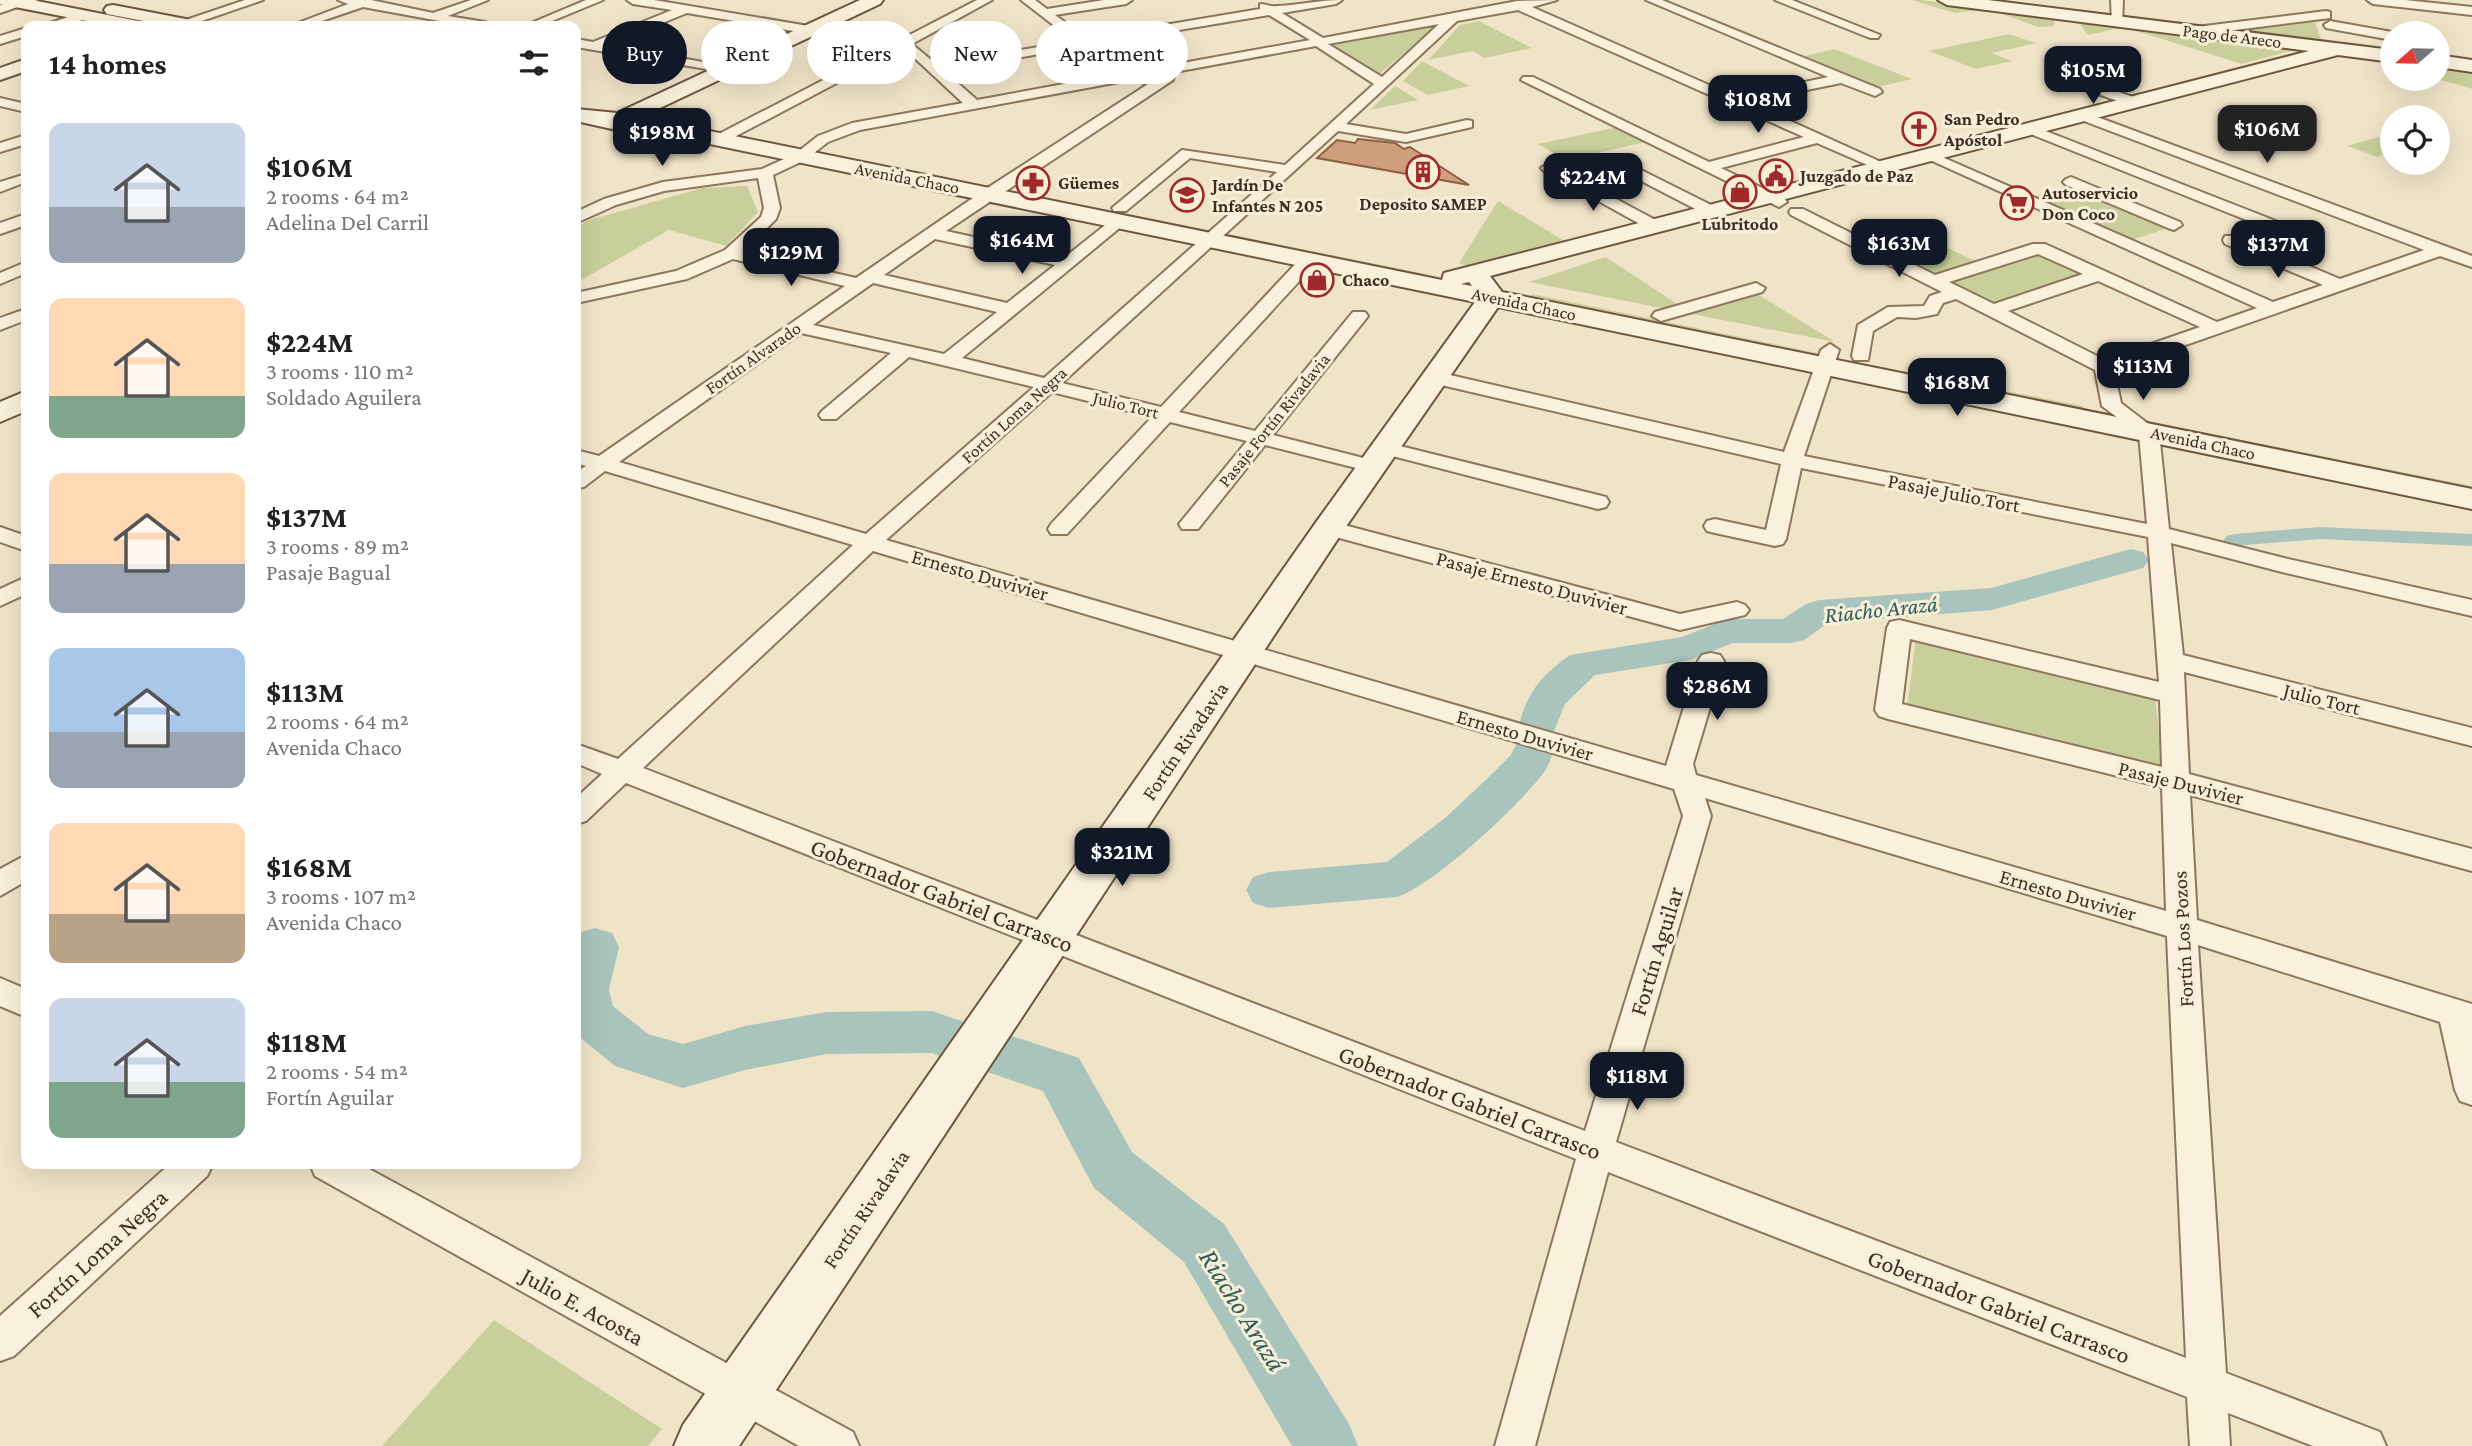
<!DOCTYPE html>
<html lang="en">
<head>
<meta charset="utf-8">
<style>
  :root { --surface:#fff; --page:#f2f2f2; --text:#202124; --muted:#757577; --accent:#111827 }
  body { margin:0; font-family:"Crimson Pro",serif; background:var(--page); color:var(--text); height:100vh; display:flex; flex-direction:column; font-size:26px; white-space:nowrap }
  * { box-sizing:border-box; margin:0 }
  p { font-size:23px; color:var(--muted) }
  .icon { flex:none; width:38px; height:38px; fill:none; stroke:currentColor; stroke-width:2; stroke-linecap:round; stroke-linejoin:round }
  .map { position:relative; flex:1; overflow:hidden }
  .sheet { position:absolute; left:21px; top:21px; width:560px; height:1148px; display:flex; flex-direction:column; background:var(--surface); border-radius:14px; box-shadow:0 7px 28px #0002 }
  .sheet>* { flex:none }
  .banner { position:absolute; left:602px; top:21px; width:665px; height:63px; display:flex; gap:14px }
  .needle { width:46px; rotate:250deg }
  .buttons { position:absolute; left:2380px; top:21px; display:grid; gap:14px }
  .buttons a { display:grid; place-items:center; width:70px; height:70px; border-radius:50%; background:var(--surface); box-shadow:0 7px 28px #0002; font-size:35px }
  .price { position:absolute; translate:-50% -60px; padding:0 16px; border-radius:14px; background:var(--accent); color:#fff; font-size:23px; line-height:46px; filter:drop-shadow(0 2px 4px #0008) }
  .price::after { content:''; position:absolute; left:50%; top:42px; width:21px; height:16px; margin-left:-10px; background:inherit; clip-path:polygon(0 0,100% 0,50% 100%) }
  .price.active { background:#222; color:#fff }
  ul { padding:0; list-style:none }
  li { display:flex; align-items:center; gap:21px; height:175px; padding:0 28px }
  li span { display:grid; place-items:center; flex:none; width:196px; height:140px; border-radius:14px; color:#555 }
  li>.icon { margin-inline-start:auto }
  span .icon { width:84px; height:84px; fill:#fffc; stroke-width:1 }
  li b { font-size:30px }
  h2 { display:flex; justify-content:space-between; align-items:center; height:84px; padding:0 28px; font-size:30px }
  .chip { padding:0 24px; border-radius:32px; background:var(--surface); box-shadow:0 7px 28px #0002; font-size:24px; line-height:63px }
  .chip.active { background:var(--accent); color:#fff }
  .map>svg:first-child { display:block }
</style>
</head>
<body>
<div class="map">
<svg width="2472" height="1446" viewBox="0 0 2472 1446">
  <rect width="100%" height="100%" fill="#f0e4c8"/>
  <g fill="#c9cf9b">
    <path d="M1912,0H1920L2055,18L2054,26L2038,27L1988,9L1955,13Z"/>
    <path d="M2075,18L2305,47L2242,64L2124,27L2088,35Z"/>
    <path d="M1479,21L1532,48L1484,58L1473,51L1428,60L1460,25Z"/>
    <path d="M2315,22L2321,39L2238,30Z"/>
    <path d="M1432,24L1435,27L1378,75L1326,43Z"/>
    <path d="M2009,34L2036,43L1992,53L2012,61L1976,69L1929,51Z"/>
    <path d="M1834,49L1912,79L1878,87L1801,57Z"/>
    <path d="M1422,61L1469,86L1428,95L1403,81Z"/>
    <path d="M2438,65L2472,70V89L2438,79Z"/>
    <path d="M1395,86L1418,100L1370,110Z"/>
    <path d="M1618,127L1646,142L1565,160L1538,144Z"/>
    <path d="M2378,137L2392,142V152L2377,157L2347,146Z"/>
    <path d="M747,186L758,212L726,246L669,230L576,283V230L586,221L702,188Z"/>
    <path d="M2073,187L2171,227L2128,241L2031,198Z"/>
    <path d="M1498,201L1568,243L1473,268L1459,263Z"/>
    <path d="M1233,235L1430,275L1426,281L1228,240Z"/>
    <path d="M1942,245L1991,269L2038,254L2084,276L1993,305L1899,258Z"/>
    <path d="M1606,257L1677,304L1746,287L1835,342L1529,282Z"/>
    <path d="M1532,294L1817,353L1815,360L1527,300Z"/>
    <path d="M1857,362L2083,406V414L1855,369Z"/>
    <path d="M2182,428L2472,486V494L2183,436Z"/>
    <path d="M1916,637L2155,696L2163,773L1907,708Z"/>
    <path d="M494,1320L662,1429L648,1446H382Z"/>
  </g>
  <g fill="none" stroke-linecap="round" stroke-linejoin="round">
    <path fill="#a9c4bc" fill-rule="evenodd" d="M2320,527L2472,534V546L2320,539L2234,546L2227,544L2223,540L2227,536L2234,534Z"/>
    <g fill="#a9c4bc" fill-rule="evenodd">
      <path d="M2131,549L2143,552L2149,560L2143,568L1992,610L1828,623L1804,640L1791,643H1733L1690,660L1595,675L1565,704L1554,731L1543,734L1548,736L1554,746C1552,755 1550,763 1545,771C1521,804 1434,885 1397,897L1269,908L1253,903L1246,890L1253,877L1269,872L1387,862L1445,818L1490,776L1511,755L1520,736L1531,732L1526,731L1520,721C1529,689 1544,674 1570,655L1682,637L1727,619H1783L1806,604L1819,600L1991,588Z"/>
      <path d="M595,928L612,933L619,947L609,990L613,1006L648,1034L683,1044L745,1026L827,1012L932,1011L970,1024L977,1039L970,1054L952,1061L932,1053L827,1054L745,1070L683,1088L615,1066L576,1034V938L578,933Z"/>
      <path d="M997,1031L1079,1058L1132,1152L1224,1224L1349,1424L1358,1446H1292L1184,1262L1094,1188L1043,1091L979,1069L972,1053L979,1037Z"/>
    </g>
  </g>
  <path fill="#cf9f7d" stroke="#8d5f41" stroke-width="2" d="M1358,139L1395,143L1404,149L1410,147L1469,185L1317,158L1337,140L1355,143Z"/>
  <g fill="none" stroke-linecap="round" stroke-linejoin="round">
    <defs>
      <g id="street">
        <path d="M19,0H38L0,13V5Z"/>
        <path d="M245,0H263L187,26L177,23Z"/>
        <path d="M338,0H371L433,13L471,0H488L448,16L485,22L491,26H467L363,7L307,26H290L348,4Z"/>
        <path d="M586,0H603L540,26H524Z"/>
        <path d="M627,0H654L898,41L977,0H992L912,44L936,64L1074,41L1021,0H1035L1047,9L1104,0H1132L1126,4L1055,15L1087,38L1260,9V4C1266,4 1270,7 1277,6C1299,5 1319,0 1342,0L1336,4L1282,13L1323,38L1517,1L1557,0L1532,7L1736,97L1828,77L1646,0H1662L1880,89L1882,92L1875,96L1841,83L1748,102L1901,171L1893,176L1888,174L1817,143L1721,168L1785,199L1787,202L1779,207L1521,80L1523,77H1533L1709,162L1804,137L1518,10L1457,21L1346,124L1406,134L1467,120L1472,121V127L1406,142L1338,131L1062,383L1161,407L1302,257H1314L1316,261L1314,265L1179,412L1255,431L1353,312H1365L1368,316L1365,320L1273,435L1379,462L1383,466L1379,470L1372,472L1265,445L1198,529H1182L1179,524L1247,441L1170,422L1067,534H1051L1048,529L1051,524L1152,417L1052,392L886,540L1666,766L1698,661L1702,655L1711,653L1720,655L1724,661L1693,764L1696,775L2166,911L2162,787L1888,719L1879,716L1875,710L1887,628L1890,622L1899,620L2159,682L2148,537L1801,468L1786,539L1783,544L1775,546L1715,533L1707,531L1704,526L1707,521L1715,519L1766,530L1781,464L1437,384L1427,378L1437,372L1784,452L1821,350L1830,344L1839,350L1804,456L2147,524L2139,434L2102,406L2095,370L1956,299L1943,303L1937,314L1916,318L1897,317L1873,331L1868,360H1854L1852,356L1858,325L1888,307L1924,306L1930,296L1942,292L1791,215L1789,212L1791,209H1803L1935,275L2033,244H2045L2217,322L2257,308L1930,160L1932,157H1942L2273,302L2323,285L2225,244L2223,240L2225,236H2237L2340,279L2424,250L2076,118L2074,115L2081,111L2472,256V267L2440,256L2114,370L2121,403L2159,432L2169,529L2284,558L2472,600V616L2282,572L2171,543L2183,655L2472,728V746L2184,672L2189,774L2472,849V871L2190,795L2197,920L2472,1004V1105L2460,1101L2455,1090L2440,1022L2198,945L2226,1373L2380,1432L2386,1446H2313L2228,1413L2230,1446H2190L2187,1397L1608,1172L1535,1446H1495L1576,1159L626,783L586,821L576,824V798L602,774L576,763V744L618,759L853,545L605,471L584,487L576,488V472L586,466L576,463V450L599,456L845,286L733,259L687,279L576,303V293L676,271L725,250L761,217L764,208L758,178L664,191L616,205L576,223V212L604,199L663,182L762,169L795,154L818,136L852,123L963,103L906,50L901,49L723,143H713L711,140L713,137L887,47L687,13L608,45L725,66L730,67V73L576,47V39L593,42L672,10L633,4ZM1269,15L1310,40L1133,72L1095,44ZM1439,24L1382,77L1328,44ZM1316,46L1374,84L1285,165L1182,150L1112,208L1114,211H1126L1190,158L1277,172L1044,378L962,358L1128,221L1120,216L1114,218L1065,257L946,231L1173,80L1175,72ZM1082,47L1119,74L977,100L943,70ZM1162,75L989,187L856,278L743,252L776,219L780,208L773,175L805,160L828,142L860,130L1130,80L1145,83V78ZM935,239L1055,265L1007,303L884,275ZM2038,254L2083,274L1994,304L1949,282ZM2098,281L2200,327L2105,360L2008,311ZM873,283L997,312L944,354L813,325ZM801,333L891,353L822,411L819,415L822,419H836L909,357L1034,387L866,534L619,462ZM873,551L1674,789L1683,816L1585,1131L643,768ZM1910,639L2160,700L2162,767L1902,704ZM1705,798L2167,936L2186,1358L1616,1142L1711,816Z"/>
        <path d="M1775,0H1792L1880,35L1878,38H1870Z"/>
        <path d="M2111,0H2123L2122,25L2112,22Z"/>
        <path d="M2367,0H2405L2472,7V15L2373,4Z"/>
        <path d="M2326,11L2330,12V18L2196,35L2190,31L2196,27Z"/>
        <path d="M83,12L87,13V19L60,26H41Z"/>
        <path d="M2330,21L2392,32L2396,33H2392V40L2326,28L2324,25Z"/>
        <path d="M26,28V36L0,44V36Z"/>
        <path d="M2067,74L2136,98L2138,101L2131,105L2126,104L2062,81L2060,78Z"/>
        <path d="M0,98L26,104V112L0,106Z"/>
        <path d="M2038,128L2281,223L2283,226L2275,231L2269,229L2033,135L2031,132Z"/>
        <path d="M26,135V144L0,152V143Z"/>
        <path d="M1549,163L1661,223L1663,226L1655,231L1649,229L1544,171L1541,168Z"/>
        <path d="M1627,163L1717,208L1719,211L1711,216L1705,214L1622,171L1619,168Z"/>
        <path d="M26,174V182L0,192V182Z"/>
        <path d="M2071,177L2180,222L2182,225L2174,230L2168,228L2066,185L2063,182L2066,179Z"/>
        <path d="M26,214V225L0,234V223Z"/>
        <path d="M26,262V273L0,284V273Z"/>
        <path d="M1756,283L1765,288L1762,292L1661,321L1652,316L1655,312Z"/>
        <path d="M26,309V320L0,330V318Z"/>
        <path d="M1384,442L1606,497L1609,502L1606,507L1598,509L1377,452L1374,448L1377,444Z"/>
        <path d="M1329,521L1680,614L1737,602L1745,605L1749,610L1745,615L1680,630L1321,533L1318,528L1321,523Z"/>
        <path d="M0,527L26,536V551L0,542Z"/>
        <path d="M26,577V594L0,606V589Z"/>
        <path d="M26,855V881L0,896V869Z"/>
        <path d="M0,978L26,989V1017L0,1006Z"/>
        <path d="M170,1164H213L207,1176L14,1356L0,1361V1316Z"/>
        <path d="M310,1164H360L853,1432L859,1446H799L315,1176Z"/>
      </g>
      <g id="secondary">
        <path d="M0,0H32L138,21L147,26H112L5,5L0,4Z"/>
        <path d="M860,0H883L880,4L641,117L1442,280L1444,273L2309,51L1947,5L1938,0H1988L2392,50V62L2338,55L1490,276L1502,292L2472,489V509L1498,307L1345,528L739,1446H674L683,1425L1317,521L1475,302L623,126L612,129L576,121V109L617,113ZM1469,282L1472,286L1461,284Z"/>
        <path d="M113,5L196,21L205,26H170L107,14L104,10L107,6Z"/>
        <path d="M2438,55L2472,60V72L2438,67Z"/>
        <path d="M26,59V71L0,80V68Z"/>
        <path d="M26,391V411L0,422V402Z"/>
      </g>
    </defs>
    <use href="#street" stroke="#8d765c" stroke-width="4"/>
    <use href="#secondary" stroke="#6f573f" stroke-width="4"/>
    <use href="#street" fill="#faf1dc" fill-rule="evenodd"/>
    <use href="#secondary" fill="#faf1dc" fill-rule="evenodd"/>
  </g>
  <defs>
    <symbol id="church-ring" viewBox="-11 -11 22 22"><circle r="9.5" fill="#f7eed8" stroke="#9e2a2b" stroke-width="1.5"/><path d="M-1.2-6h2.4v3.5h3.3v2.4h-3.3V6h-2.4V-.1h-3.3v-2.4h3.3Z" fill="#9e2a2b"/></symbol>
    <symbol id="building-ring" viewBox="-11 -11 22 22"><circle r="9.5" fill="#f7eed8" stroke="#9e2a2b" stroke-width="1.5"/><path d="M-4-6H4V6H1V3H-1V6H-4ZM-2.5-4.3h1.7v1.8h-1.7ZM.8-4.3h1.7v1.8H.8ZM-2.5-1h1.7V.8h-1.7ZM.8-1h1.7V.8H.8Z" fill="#9e2a2b"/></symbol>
    <symbol id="civic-ring" viewBox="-11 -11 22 22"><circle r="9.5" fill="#f7eed8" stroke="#9e2a2b" stroke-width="1.5"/><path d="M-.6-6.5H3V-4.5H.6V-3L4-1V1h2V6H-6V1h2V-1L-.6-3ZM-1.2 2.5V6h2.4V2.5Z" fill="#9e2a2b"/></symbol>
    <symbol id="pharmacy-ring" viewBox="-11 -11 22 22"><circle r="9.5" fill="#f7eed8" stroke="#9e2a2b" stroke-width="1.5"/><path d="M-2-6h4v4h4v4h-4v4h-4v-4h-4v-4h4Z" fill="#9e2a2b"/></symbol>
    <symbol id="shop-ring" viewBox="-11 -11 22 22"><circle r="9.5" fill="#f7eed8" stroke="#9e2a2b" stroke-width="1.5"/><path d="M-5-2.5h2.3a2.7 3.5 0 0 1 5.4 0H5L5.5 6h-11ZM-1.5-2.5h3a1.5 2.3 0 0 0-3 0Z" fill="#9e2a2b"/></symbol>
    <symbol id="school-ring" viewBox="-11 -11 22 22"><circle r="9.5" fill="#f7eed8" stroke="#9e2a2b" stroke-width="1.5"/><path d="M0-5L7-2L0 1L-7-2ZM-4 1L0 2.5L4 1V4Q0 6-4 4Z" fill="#9e2a2b"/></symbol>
    <symbol id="supermarket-ring" viewBox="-11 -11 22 22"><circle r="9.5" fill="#f7eed8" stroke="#9e2a2b" stroke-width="1.5"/><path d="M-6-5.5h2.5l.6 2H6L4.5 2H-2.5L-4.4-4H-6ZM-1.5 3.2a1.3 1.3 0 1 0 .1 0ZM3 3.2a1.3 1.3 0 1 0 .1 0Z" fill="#9e2a2b"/></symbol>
  </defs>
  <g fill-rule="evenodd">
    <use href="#church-ring" x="1900" y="110" width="38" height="38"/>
    <use href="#building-ring" x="1404" y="153" width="38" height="38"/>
    <use href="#civic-ring" x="1757" y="157" width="38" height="38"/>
    <use href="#pharmacy-ring" x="1014" y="164" width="38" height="38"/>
    <use href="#shop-ring" x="1721" y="173" width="38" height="38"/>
    <use href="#school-ring" x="1168" y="176" width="38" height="38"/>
    <use href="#supermarket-ring" x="1998" y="184" width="38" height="38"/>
    <use href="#shop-ring" x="1298" y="261" width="38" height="38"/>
  </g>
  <g text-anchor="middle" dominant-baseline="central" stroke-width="6" stroke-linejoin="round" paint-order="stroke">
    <g font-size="18" fill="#3d2e20" stroke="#f7eed8">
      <text transform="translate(2232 36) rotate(7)">Pago de Areco</text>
      <text transform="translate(907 178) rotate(11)">Avenida Chaco</text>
      <text transform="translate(1524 304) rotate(12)">Avenida Chaco</text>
      <text transform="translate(753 358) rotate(-35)">Fortín Alvarado</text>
      <text transform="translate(1126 405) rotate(14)">Julio Tort</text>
      <text transform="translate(1014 415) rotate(-42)">Fortín Loma Negra</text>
      <text transform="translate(1274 420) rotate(-51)">Pasaje Fortín Rivadavia</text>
      <text transform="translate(2203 443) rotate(12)">Avenida Chaco</text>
    </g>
    <g font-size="18" font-weight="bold" fill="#3d2e20" stroke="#f7eed8" text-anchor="start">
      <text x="1944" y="119">San Pedro<tspan x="1944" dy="21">Apóstol</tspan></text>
      <text x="1800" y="176">Juzgado de Paz</text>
      <text x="1058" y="183">Güemes</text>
      <text x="1212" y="185">Jardín De<tspan x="1212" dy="21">Infantes N 205</tspan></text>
      <text x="2042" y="193">Autoservicio<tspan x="2042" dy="21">Don Coco</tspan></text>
      <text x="1423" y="204" text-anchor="middle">Deposito SAMEP</text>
      <text x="1740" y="224" text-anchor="middle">Lubritodo</text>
      <text x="1342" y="280">Chaco</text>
    </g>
    <g font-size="21" fill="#3d2e20" stroke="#f7eed8">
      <text transform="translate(1954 493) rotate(11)">Pasaje Julio Tort</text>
      <text transform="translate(980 575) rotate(16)">Ernesto Duvivier</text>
      <text transform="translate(1532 583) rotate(15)">Pasaje Ernesto Duvivier</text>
      <text transform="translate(2322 699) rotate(14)">Julio Tort</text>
      <text transform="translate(1525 735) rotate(16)">Ernesto Duvivier</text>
      <text transform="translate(1185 741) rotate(-56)">Fortín Rivadavia</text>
      <text transform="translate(2181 783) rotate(14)">Pasaje Duvivier</text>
      <text transform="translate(2068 895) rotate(16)">Ernesto Duvivier</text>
      <text transform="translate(2183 939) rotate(-93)">Fortín Los Pozos</text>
      <text transform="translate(866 1209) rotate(-56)">Fortín Rivadavia</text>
    </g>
    <g font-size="23" font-style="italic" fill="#2f5d5a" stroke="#f7eed8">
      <text transform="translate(1881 609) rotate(-6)">Riacho Arazá</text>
    </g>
    <g font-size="24" fill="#3d2e20" stroke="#f7eed8">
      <text transform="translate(942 895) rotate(21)">Gobernador Gabriel Carrasco</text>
      <text transform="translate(1656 951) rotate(-73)">Fortín Aguilar</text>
      <text transform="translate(1470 1102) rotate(21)">Gobernador Gabriel Carrasco</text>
      <text transform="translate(97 1253) rotate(-42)">Fortín Loma Negra</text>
      <text transform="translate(583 1306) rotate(29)">Julio E. Acosta</text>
      <text transform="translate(1999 1306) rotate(21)">Gobernador Gabriel Carrasco</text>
    </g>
    <g font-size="28" font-style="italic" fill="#2f5d5a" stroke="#f7eed8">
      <text transform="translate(1243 1310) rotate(58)">Riacho Arazá</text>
    </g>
  </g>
</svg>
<div class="buttons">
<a><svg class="needle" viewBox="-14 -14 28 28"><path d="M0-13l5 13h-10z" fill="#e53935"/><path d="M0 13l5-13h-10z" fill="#757577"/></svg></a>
<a><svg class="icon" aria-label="locate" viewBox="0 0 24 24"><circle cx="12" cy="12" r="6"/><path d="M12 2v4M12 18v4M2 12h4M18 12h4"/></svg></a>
</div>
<b class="price" style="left:2093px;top:106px">$105M</b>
<b class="price" style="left:1758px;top:135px">$108M</b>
<b class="price active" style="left:2267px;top:165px">$106M</b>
<b class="price" style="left:662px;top:168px">$198M</b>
<b class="price" style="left:1593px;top:213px">$224M</b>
<b class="price" style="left:1022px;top:276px">$164M</b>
<b class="price" style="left:1899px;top:279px">$163M</b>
<b class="price" style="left:2278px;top:280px">$137M</b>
<b class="price" style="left:791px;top:288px">$129M</b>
<b class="price" style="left:2143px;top:402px">$113M</b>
<b class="price" style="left:1957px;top:418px">$168M</b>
<b class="price" style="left:1717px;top:722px">$286M</b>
<b class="price" style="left:1122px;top:888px">$321M</b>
<b class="price" style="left:1637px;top:1112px">$118M</b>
<div class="banner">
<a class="chip active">Buy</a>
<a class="chip">Rent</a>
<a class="chip">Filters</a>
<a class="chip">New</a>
<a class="chip">Apartment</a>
</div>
<section class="sheet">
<h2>14 homes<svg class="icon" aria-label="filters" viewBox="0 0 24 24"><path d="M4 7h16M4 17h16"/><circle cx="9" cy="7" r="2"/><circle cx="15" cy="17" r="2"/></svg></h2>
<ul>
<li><span style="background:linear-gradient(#c9d6e8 60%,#9aa5b1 0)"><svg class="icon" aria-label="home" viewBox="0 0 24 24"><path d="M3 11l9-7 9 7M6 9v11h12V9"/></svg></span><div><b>$106M</b><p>2 rooms · 64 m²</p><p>Adelina Del Carril</p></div></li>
<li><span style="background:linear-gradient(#ffd9b3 70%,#7fa58c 0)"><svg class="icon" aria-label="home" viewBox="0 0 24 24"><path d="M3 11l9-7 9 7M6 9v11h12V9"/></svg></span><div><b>$224M</b><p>3 rooms · 110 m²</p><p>Soldado Aguilera</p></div></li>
<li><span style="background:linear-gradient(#ffd9b3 65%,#9aa5b1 0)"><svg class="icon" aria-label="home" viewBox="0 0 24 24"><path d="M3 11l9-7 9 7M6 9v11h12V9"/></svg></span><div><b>$137M</b><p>3 rooms · 89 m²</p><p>Pasaje Bagual</p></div></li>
<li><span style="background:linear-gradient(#a9c7e8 60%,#9aa5b1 0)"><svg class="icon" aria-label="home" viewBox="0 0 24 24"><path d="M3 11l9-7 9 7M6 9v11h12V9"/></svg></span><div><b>$113M</b><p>2 rooms · 64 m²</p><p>Avenida Chaco</p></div></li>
<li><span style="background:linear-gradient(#ffd9b3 65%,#b9a48a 0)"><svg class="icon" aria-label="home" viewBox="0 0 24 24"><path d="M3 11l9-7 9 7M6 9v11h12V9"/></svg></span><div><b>$168M</b><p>3 rooms · 107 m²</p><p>Avenida Chaco</p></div></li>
<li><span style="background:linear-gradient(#c9d6e8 60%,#7fa58c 0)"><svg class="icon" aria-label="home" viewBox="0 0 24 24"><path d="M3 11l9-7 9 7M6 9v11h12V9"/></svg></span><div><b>$118M</b><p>2 rooms · 54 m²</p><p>Fortín Aguilar</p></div></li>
</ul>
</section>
</div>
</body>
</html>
